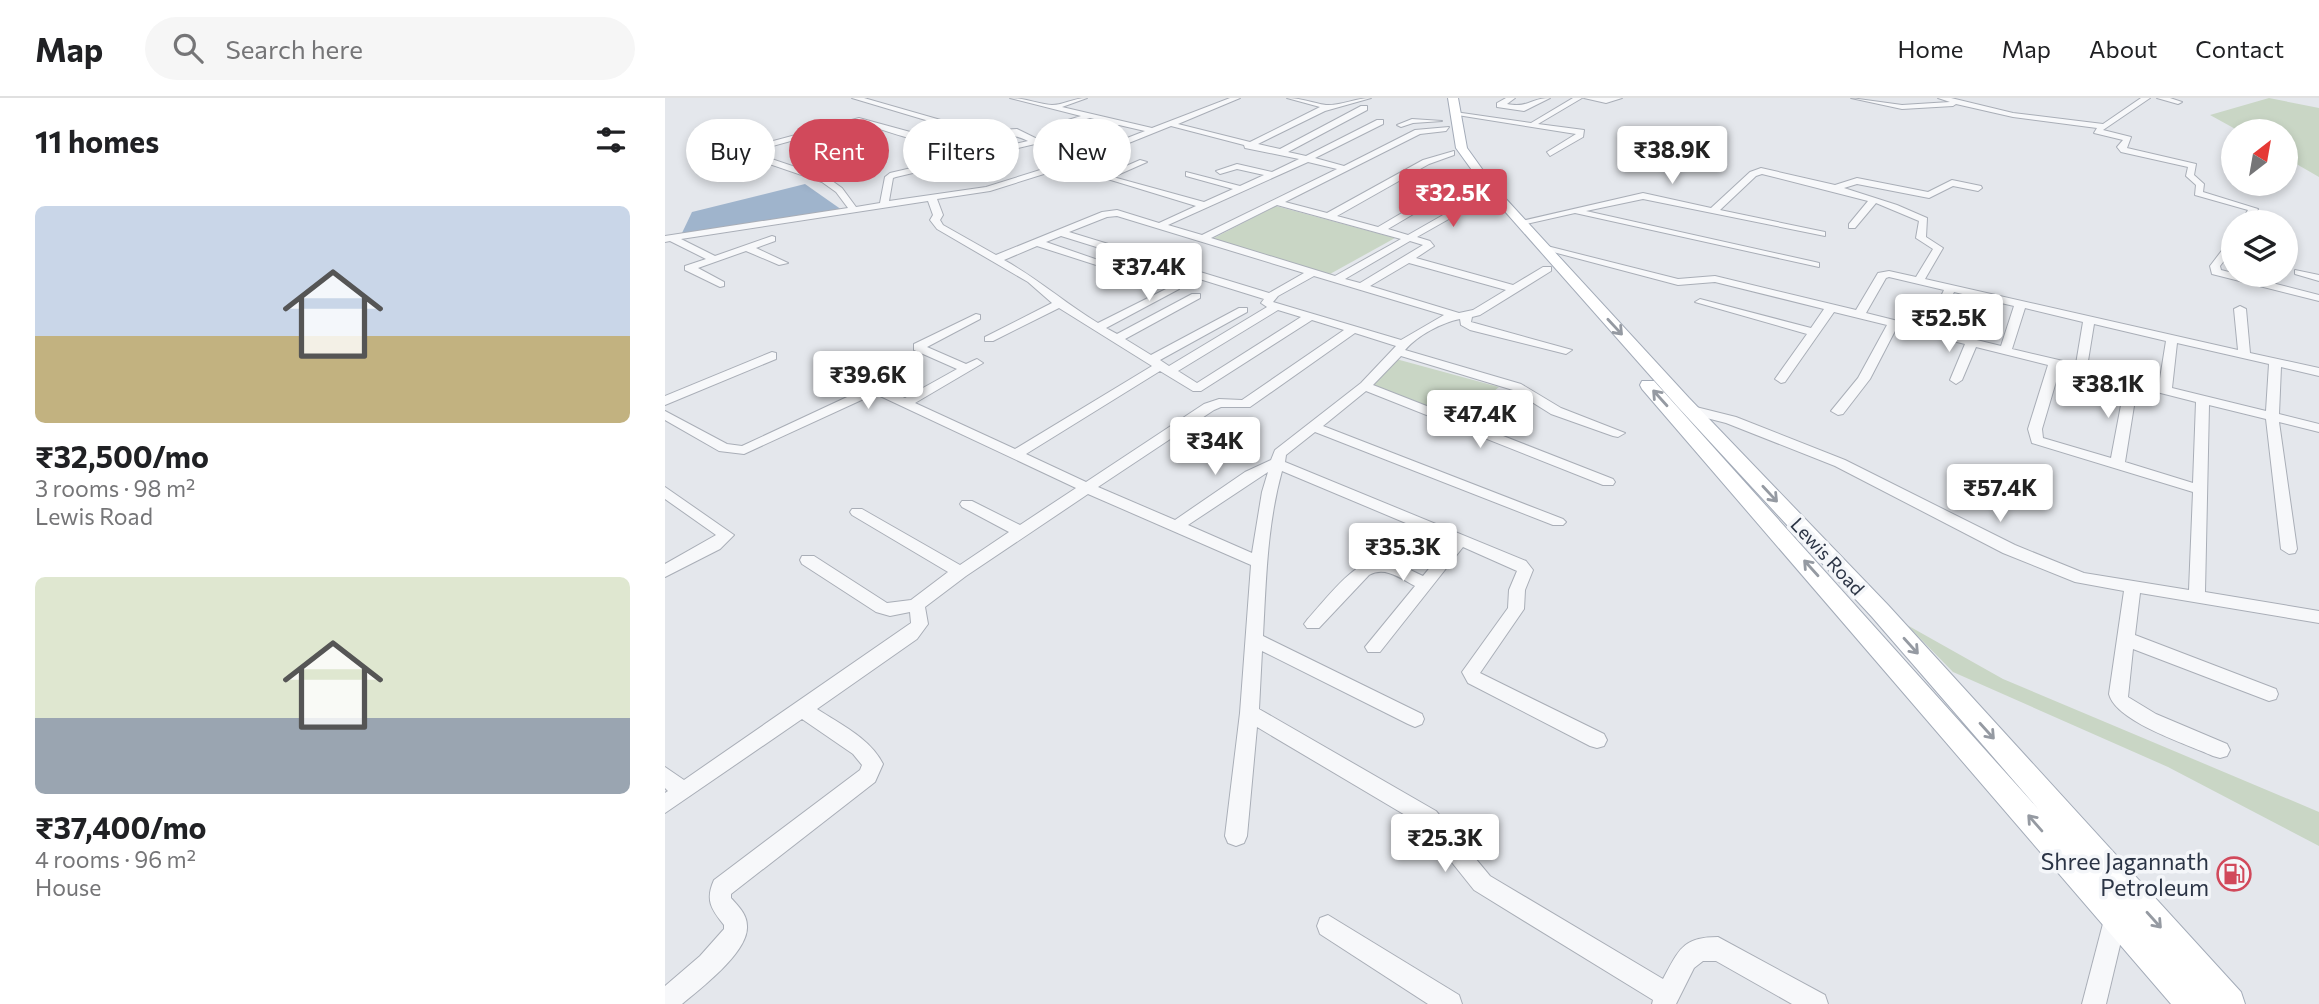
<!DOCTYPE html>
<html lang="en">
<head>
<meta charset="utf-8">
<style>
  :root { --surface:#fff; --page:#f6f6f6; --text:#202124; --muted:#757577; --line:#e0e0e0; --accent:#d1495b }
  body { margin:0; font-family:Commissioner,sans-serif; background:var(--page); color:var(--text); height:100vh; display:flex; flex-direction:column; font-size:26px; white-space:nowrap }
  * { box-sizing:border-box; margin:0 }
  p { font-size:23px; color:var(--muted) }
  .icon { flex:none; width:38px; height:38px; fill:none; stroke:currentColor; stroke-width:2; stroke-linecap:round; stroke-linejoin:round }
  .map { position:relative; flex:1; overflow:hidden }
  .details { display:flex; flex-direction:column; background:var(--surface); width:665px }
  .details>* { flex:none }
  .banner { position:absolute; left:21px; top:21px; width:665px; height:63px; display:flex; gap:14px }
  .needle { width:46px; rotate:31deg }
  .tools { position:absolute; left:1556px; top:21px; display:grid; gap:14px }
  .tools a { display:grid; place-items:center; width:77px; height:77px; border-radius:50%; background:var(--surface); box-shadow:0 4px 10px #0003; font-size:35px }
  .price { position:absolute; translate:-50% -60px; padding:0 16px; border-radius:7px; background:#fff; color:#222; font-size:23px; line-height:46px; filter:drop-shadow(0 2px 4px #0008) }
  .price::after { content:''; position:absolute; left:50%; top:42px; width:21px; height:16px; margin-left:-10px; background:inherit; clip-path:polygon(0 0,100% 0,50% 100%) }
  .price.on { background:var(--accent); color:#fff }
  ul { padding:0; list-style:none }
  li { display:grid; align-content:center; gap:14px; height:371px; padding:0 35px }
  li span { display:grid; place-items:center; height:217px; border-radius:10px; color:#555 }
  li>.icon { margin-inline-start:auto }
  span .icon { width:126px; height:126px; fill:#fffc; stroke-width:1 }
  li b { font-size:30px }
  h2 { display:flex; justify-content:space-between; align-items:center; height:84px; padding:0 35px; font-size:30px }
  .tag { padding:0 24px; border-radius:32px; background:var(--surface); box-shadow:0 4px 10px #0003; font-size:24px; line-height:63px }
  .tag.on { background:var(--accent); color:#fff }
  header { display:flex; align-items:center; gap:42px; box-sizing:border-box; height:98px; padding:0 35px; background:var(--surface); border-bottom:2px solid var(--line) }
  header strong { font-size:33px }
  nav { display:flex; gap:38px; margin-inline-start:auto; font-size:24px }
  .search { width:490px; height:63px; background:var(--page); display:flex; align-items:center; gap:18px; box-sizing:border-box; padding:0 24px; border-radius:38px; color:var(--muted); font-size:26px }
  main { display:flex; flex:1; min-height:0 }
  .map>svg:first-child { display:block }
</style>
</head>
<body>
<header>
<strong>Map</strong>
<div class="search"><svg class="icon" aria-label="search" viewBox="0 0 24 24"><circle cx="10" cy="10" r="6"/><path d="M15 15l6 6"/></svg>Search here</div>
<nav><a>Home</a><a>Map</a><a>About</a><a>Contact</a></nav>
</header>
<main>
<section class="details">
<h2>11 homes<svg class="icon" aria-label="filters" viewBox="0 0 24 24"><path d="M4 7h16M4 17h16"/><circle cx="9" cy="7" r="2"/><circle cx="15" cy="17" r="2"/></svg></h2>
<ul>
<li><span style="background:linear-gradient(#c9d6e8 60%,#c2b280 0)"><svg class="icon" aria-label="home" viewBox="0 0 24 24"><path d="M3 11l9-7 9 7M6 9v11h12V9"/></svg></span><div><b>₹32,500/mo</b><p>3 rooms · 98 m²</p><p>Lewis Road</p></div></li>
<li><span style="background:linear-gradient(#dfe7d0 65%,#9aa5b1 0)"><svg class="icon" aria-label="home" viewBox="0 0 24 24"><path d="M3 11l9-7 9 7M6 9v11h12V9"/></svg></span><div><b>₹37,400/mo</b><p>4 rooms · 96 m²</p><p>House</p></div></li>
</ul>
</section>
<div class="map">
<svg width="1654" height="906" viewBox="0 0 1654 906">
  <rect width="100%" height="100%" fill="#e4e7ec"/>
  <g fill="#c9d6c5">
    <path d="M1604,0L1654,10V79L1621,60L1620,33H1574L1545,17Z"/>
    <path d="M611,108L730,140L665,176L547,141Z"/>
    <path d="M731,261L834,289L792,323L703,290Z"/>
    <path d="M1242,527L1338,581L1654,714V748L1503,669L1288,574Z"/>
  </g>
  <path fill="#9fb4cc" d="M140,86L177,112L17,135L27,114Z"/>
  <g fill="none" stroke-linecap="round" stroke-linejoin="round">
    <defs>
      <g id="minor">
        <path d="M187,0H199L314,33L352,31L411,60L480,33L454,27L417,39L414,35L446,25L425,20L390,30V26L416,18L345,0C360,0 373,6 387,7C398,7 409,0 422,0L397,9L487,30L565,0H575L513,26L585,44L655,9L622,0C636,0 648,5 661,7C675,8 691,0 706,0L660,13L593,46L615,51L696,8H702V12L623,54L641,58L712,22H718V26L650,60L679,68L750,32L784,29L781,33L755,36L620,104L662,115L758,62L789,53V57L764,66L672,118L713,129L800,78H806V82L723,131L743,137L815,96H821V100L752,139L765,143L769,148L751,160L848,187L878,169H886V173L815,217L807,219L806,224L907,252L901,256L805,232L796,227L795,221C776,225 753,237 740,252L856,286L896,310L960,335L953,339L948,338L886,316L848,292L736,258L708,287L948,381L950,384L948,387H938L701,293L658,328L898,421L901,424L898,427H888L650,334L621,357L620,364L861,463L868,472L860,492L859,511L815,575L939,636L942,642L939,648L932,650L925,648L803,585L797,574L843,510L844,492L852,473L798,449L715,554H703L700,549L750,488C735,480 720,468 704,477L654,530H642L639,526L642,522C659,504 691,459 717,462C731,464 745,472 758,478L786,444L617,373C602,427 601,483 598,538L757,616L759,621L757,626L750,629L743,626L597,553L594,611L771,713L825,778L998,881C1014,852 1017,839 1053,839L1160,897L1163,906H1127L1051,863H1038L1029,870L1011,906H987L988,902L809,792L757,727L592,629L582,738L579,745L571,748L563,745L560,738L575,615L586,467L423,396L301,478L260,509L263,526L252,541L152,611C175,626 205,640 218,666L210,684L66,796V800C73,808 82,816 82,828C84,854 35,891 17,906H0V888L35,858L59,831V827C46,811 40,802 49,782L195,672L197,667L188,656L137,621L0,715V695L3,693L0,690V669L19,682L246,525L245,514L225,518L211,514L137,466L135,462L137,458H149L222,505L246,502L283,474L187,417L185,414L187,411H197L295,467L344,434L297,409L295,406L297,403H307L355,427L411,390L213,297L203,299L79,356L54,353L0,322V313L62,346L77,348L195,293L215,289L240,300L292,271L249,252V246L311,216L315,217V221L262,249L301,266L312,261L318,265L250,305L350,351L487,268L394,210L328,243H320V239L387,205L363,184L272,131L265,122L268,117L263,103L16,141L50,158L107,138L110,139V143L91,150L123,165L114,167L81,153L33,170L59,184V188L55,189L20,172V168L41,161L5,143L0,144V138L183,110L171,94L157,84L29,40V36L58,27V31L39,38L78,51L194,20L271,41L304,35ZM194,24C213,30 255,46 273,45C306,44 331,27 363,43L225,75L220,79L215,105L191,109L177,90L163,80L86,54ZM506,28L579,47L580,50L634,61L607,74L572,66L551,73L555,76L572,71L599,77L575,88L521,74V78L568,91L539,104L448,79L482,64L475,62L436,79L531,108L494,125L452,112L437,114L331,157L278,127L275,122L278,117L272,101L325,93L414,65ZM370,46L404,63L321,89L224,103L228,80L231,79ZM643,64L672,71L537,137L503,127ZM612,107L736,141L670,178L546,140ZM452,118L639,175L604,195L404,134L442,119ZM396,138L599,201L596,205L602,209L504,268L495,262L582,214V210H574L486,257L460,241L535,200V196H527L452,236L441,230L514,191L505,189L433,225C400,205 372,180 339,162L372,148L453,174L462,172L381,144ZM745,143L758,147L695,185L680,181ZM744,165L841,192L808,212L794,215L705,188ZM649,178L779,217L736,242L608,204L613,198ZM613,212L636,219L532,285L513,273ZM647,222L679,232L577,302L554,301L539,306L421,384L361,356L495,273L528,293H536ZM690,235L731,248L696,285L610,352L606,362L580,374L510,422L433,389L549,312L556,309H585ZM603,374L597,394L587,455L523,427Z"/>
        <path d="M841,0H850L842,6C865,10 865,0 885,0L859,13L832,9V5Z"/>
        <path d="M908,0H917L873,26L919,32L918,39L885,58L882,54L911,36L786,16L790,14L866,25Z"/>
        <path d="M919,0H957L941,5Z"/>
        <path d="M1186,0L1237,7L1285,4L1273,0H1286L1348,15L1438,26L1476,0H1485L1438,32L1466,39L1462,50L1531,66L1529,77L1539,86L1538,94L1593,111L1586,124H1576L1583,112L1530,97L1531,87L1521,78L1523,69L1456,54L1452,49L1458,42L1429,35L1432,30L1348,19L1291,6L1288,8L1237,11Z"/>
        <path d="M1492,0H1505L1517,4L1513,6Z"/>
        <path d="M747,21L777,23L748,25L736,29L732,27Z"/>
        <path d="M1096,70L1170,87L1192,80L1263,94L1287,82L1316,88L1317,90L1313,93L1288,88L1264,100L1192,86L1179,90L1232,107L1262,120L1261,139L1278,150L1260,181L1573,252L1569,211L1575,208L1581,211L1585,255L1654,270V278L1616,269L1614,316L1654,326V334L1614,324L1632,451L1630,455L1624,456L1616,451L1601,321L1544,307L1540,494L1654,513V525L1475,495L1470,537L1611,591L1613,596L1611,601L1604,603L1468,551L1463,599L1491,616L1562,646L1565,652L1562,658L1555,660L1548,658C1522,646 1451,624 1444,596L1459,493L1410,484L1338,455L1170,368L1061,325L1022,315L1020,312L1027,308L1071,319L1180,362L1350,447L1419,475L1524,492L1528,394L1367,345L1363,331L1383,267L1311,249L1297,282L1291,286L1285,282L1300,246L1232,229L1205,281L1178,316L1173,317L1166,313L1193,280L1222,227L1169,214L1120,284L1116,285L1110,281L1142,236L1030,204L1035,201L1146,230L1159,211L1050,184L1013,187L873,150L878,147L1013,181L1050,178L1191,212L1213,175L1224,173L1251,179L1268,151L1251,140L1254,123L1211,105L1190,130H1184V126L1203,103L1097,76L1091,78L1055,112L1160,134V138L978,101L921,113L1150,164L1154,165V169L910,115L857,127L852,124L978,95L1046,110L1085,74ZM1224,179L1279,192L1261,230L1201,215L1221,180ZM1289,194L1349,208L1336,248L1271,232ZM1360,210L1418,224L1411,266L1347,251ZM1429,226L1501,243L1494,287L1422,269ZM1512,245L1604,266L1601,313L1507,290ZM1395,270L1460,286L1446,360L1378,340L1377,331ZM1472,289L1531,304L1528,385L1460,364Z"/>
        <path d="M1568,141V151L1555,168L1556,172L1654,197V203L1547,176L1545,168L1565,142Z"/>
        <path d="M1630,172L1654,177V183L1630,176Z"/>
        <path d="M107,254L111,255V261L0,307V298Z"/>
        <path d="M0,389L69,437L55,451L0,479V466L51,437L0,401Z"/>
        <path d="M1451,807L1459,810L1462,818L1441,906H1417L1440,818L1443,810Z"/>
        <path d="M663,817L794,897L797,906H763L655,836L652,828L655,820Z"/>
      </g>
      <path id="major" d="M783,0H793L802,50L830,89L1024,300L1223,507L1576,894L1580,906H1506L977,291L975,287L977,283H989L1375,713L1207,519L1012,308L822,93L791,50Z"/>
    </defs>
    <use href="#minor" stroke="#a9aeb7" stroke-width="2"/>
    <use href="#major" stroke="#a3abb8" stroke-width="2"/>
    <use href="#minor" fill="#f7f8fa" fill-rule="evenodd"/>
    <use href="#major" fill="#fff" fill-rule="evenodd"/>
  </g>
  <defs><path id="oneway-shaft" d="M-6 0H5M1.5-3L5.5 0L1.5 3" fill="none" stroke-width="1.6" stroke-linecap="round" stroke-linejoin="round" transform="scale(1.75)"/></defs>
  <g stroke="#959aa2">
    <use href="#oneway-shaft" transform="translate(950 229) rotate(47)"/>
    <use href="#oneway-shaft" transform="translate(995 300) rotate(-132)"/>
    <use href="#oneway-shaft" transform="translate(1105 396) rotate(47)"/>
    <use href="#oneway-shaft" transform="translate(1146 470) rotate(-132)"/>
    <use href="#oneway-shaft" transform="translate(1246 548) rotate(48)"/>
    <use href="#oneway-shaft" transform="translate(1322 633) rotate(48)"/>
    <use href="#oneway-shaft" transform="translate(1370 725) rotate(-131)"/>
    <use href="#oneway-shaft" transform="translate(1489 822) rotate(48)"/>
  </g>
  <defs>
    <symbol id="fuel-ring" viewBox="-11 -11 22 22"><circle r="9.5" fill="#f4f6f9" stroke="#d1495b" stroke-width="1.5"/><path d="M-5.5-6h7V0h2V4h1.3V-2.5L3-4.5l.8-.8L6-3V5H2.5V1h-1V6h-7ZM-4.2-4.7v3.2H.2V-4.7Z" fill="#d1495b"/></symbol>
  </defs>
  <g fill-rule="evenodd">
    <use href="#fuel-ring" x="1550" y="757" width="38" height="38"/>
  </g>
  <g text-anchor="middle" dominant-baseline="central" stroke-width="7" stroke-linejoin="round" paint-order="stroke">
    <g font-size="19" fill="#2b3445" stroke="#f4f6f9">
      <text transform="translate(1163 458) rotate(47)">Lewis Road</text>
    </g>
    <g font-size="23" fill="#2b3445" stroke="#f4f6f9" text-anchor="end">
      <text x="1544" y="763">Shree Jagannath<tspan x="1544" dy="26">Petroleum</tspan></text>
    </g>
  </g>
</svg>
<div class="tools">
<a><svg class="needle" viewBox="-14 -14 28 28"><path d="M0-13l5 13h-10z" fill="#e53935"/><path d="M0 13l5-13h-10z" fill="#757577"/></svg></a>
<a><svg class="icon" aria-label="layers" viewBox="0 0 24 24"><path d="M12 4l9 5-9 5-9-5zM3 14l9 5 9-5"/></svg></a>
</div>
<b class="price" style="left:1007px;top:88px">₹38.9K</b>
<b class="price on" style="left:788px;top:131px">₹32.5K</b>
<b class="price" style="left:484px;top:205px">₹37.4K</b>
<b class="price" style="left:1284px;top:256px">₹52.5K</b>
<b class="price" style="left:203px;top:313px">₹39.6K</b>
<b class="price" style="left:1443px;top:322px">₹38.1K</b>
<b class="price" style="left:815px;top:352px">₹47.4K</b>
<b class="price" style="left:550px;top:379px">₹34K</b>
<b class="price" style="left:1335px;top:426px">₹57.4K</b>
<b class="price" style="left:738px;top:485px">₹35.3K</b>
<b class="price" style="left:780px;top:776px">₹25.3K</b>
<div class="banner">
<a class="tag">Buy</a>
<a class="tag on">Rent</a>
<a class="tag">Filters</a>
<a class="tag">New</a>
</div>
</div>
</main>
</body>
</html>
